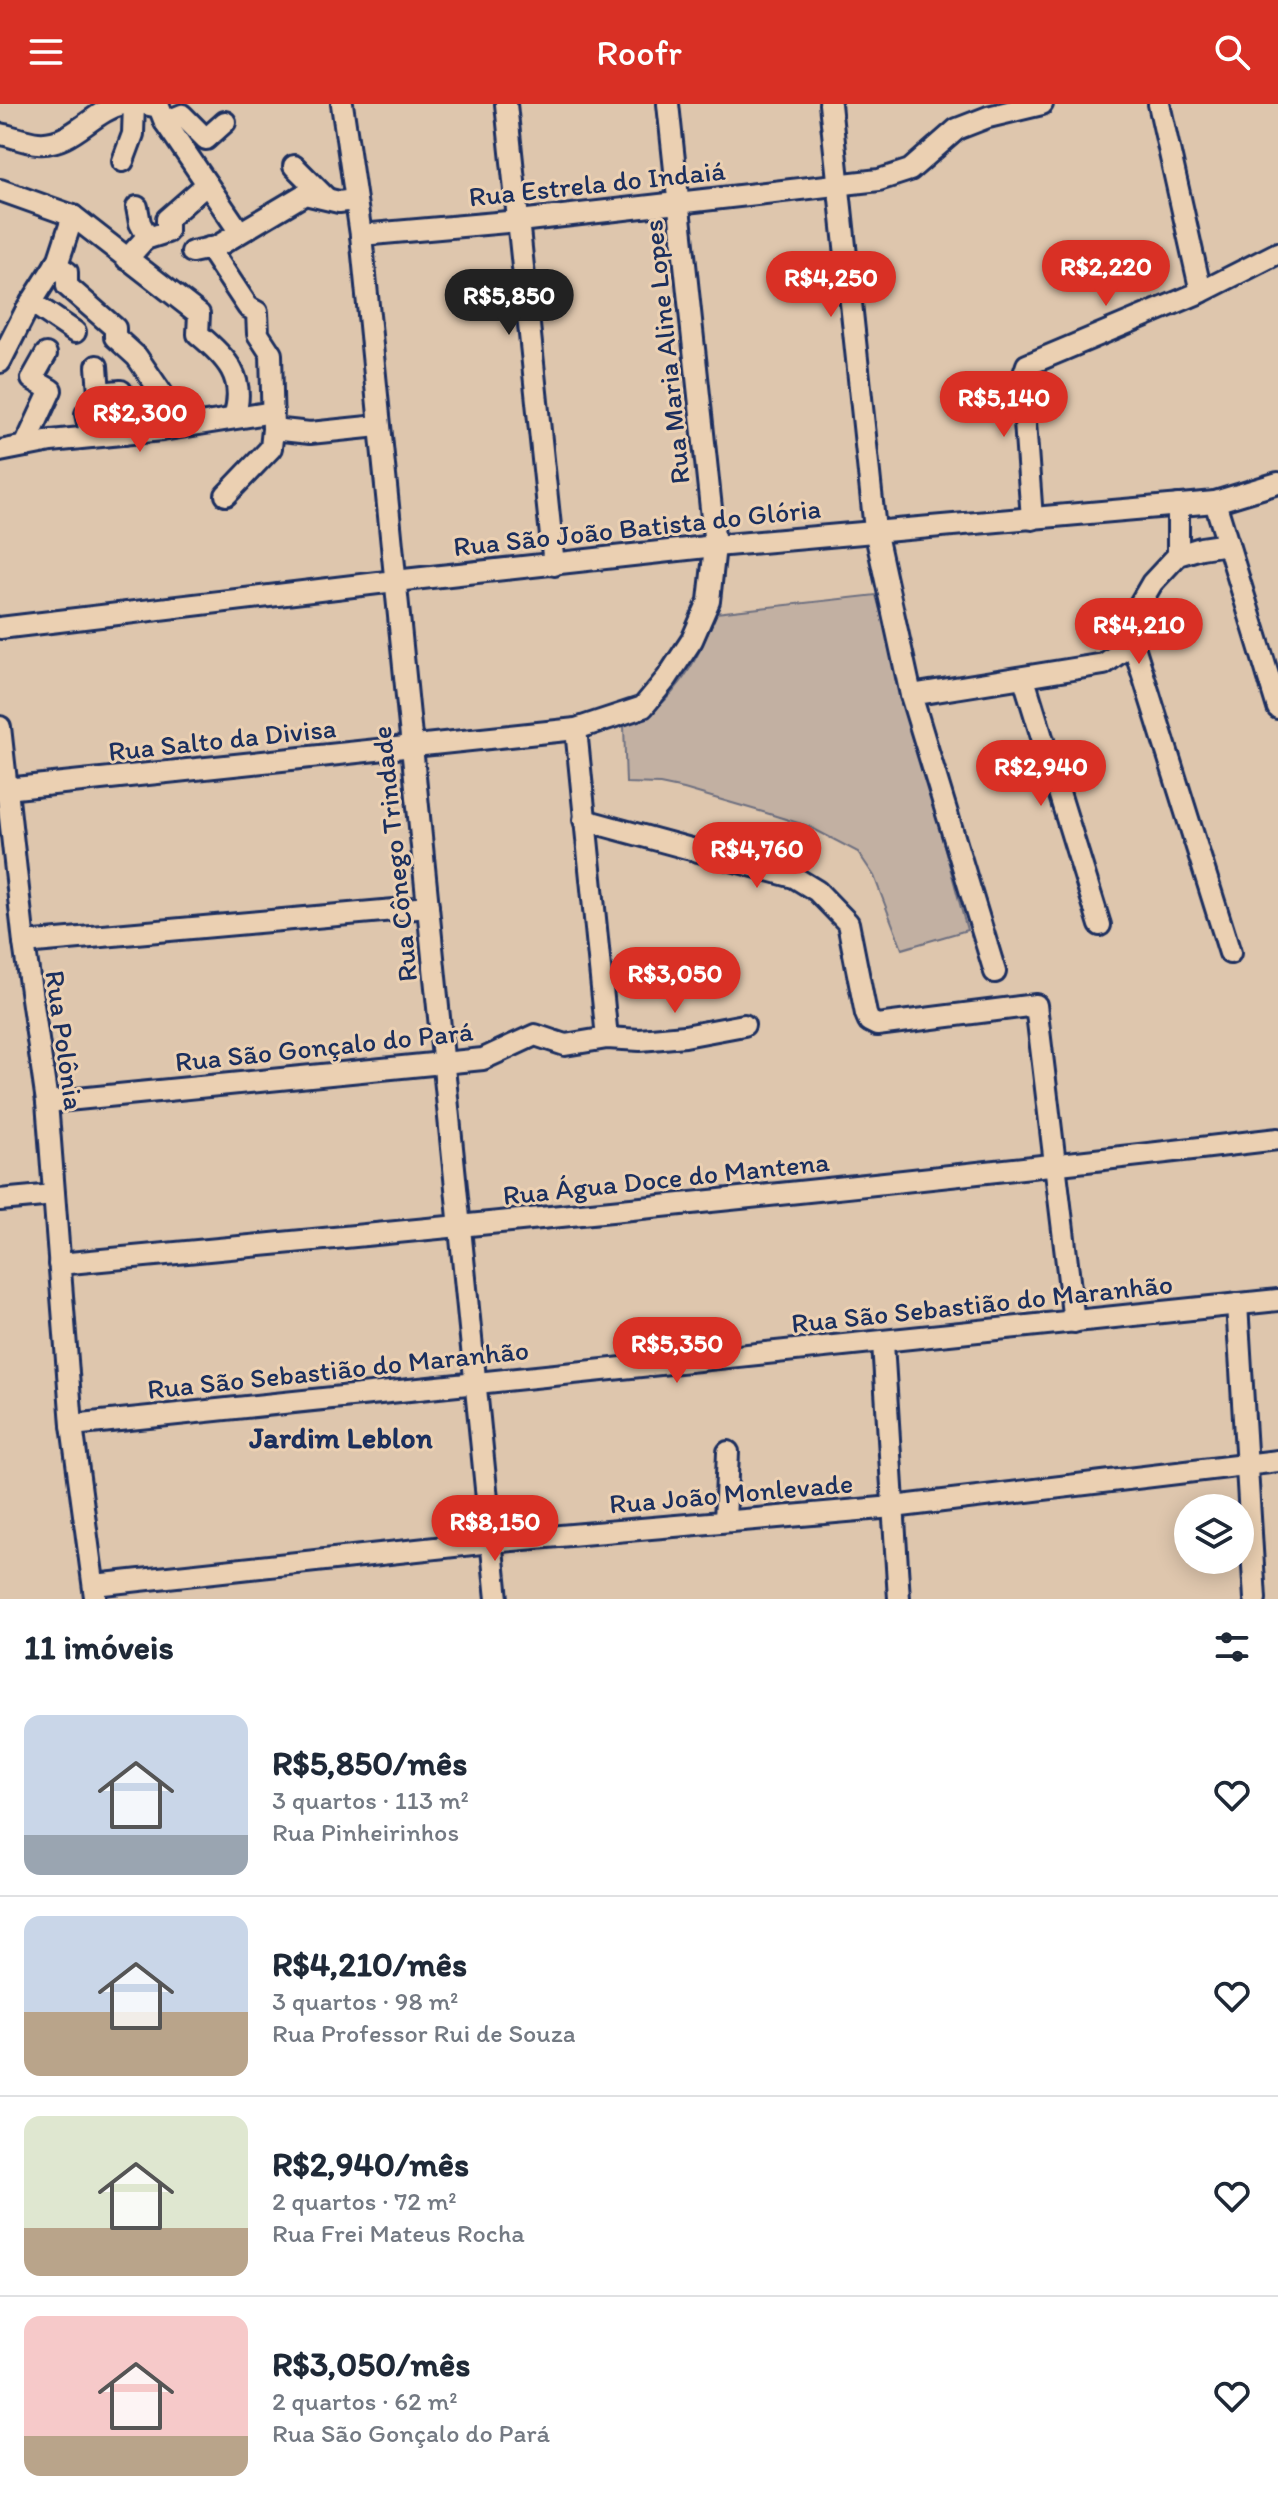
<!DOCTYPE html>
<html lang="pt">
<head>
<meta charset="utf-8">
<style>
  :root { --surface:#fff; --page:#f2f2f3; --text:#1f2937; --muted:#747a83; --line:#e0e1e3; --accent:#d93025 }
  body { margin:0; font-family:Itim,sans-serif; background:var(--page); color:var(--text); height:100vh; display:flex; flex-direction:column; font-size:30px; white-space:nowrap }
  * { box-sizing:border-box; margin:0 }
  p { font-size:26px; color:var(--muted) }
  .icon { flex:none; width:44px; height:44px; fill:none; stroke:currentColor; stroke-width:2; stroke-linecap:round; stroke-linejoin:round }
  .map { position:relative; height:1495px; overflow:hidden }
  .sheet { display:flex; flex-direction:column; background:var(--surface); flex:1 }
  .sheet>* { flex:none }
  .buttons { position:absolute; left:1174px; top:1390px; display:grid; gap:16px }
  .buttons a { display:grid; place-items:center; width:80px; height:80px; border-radius:50%; background:var(--surface); box-shadow:0 4px 20px #0003; font-size:40px }
  .price { position:absolute; translate:-50% -68px; padding:0 18px; border-radius:28px; background:var(--accent); color:#fff; font-size:26px; line-height:52px; filter:drop-shadow(0 2px 4px #0008) }
  .price::after { content:''; position:absolute; left:50%; top:48px; width:24px; height:18px; margin-left:-12px; background:inherit; clip-path:polygon(0 0,100% 0,50% 100%) }
  .price.on { background:#222; color:#fff }
  ul { padding:0; list-style:none }
  li { display:flex; align-items:center; gap:24px; height:200px; padding:0 24px }
  li+li { border-top:2px solid var(--line) }
  li span { display:grid; place-items:center; flex:none; width:224px; height:160px; border-radius:16px; color:#555 }
  li>.icon { margin-inline-start:auto }
  span .icon { width:96px; height:96px; fill:#fffc; stroke-width:1 }
  li b { font-size:34px }
  h2 { display:flex; justify-content:space-between; align-items:center; height:96px; padding:0 24px; font-size:34px }
  header { display:flex; justify-content:space-between; align-items:center; height:104px; padding:0 24px; background:var(--accent); color:#fff; font-size:36px; font-weight:600 }
  .map>svg:first-child { display:block }
</style>
</head>
<body>
<header><svg class="icon" aria-label="menu" viewBox="0 0 24 24"><path d="M4 6h16M4 12h16M4 18h16"/></svg>Roofr<svg class="icon" aria-label="search" viewBox="0 0 24 24"><circle cx="10" cy="10" r="6"/><path d="M15 15l6 6"/></svg></header>
<div class="map">
<svg width="1278" height="1495" viewBox="0 0 1278 1495">
  <rect width="100%" height="100%" fill="#dec6ad"/>
  <filter id="ink" filterUnits="userSpaceOnUse"><feTurbulence type="fractalNoise" baseFrequency=".0125" numOctaves="2"/><feDisplacementMap in="SourceGraphic" scale="16" xChannelSelector="R" yChannelSelector="G"/><feConvolveMatrix kernelMatrix="1 2 1 2 8 2 1 2 1" color-interpolation-filters="sRGB"/></filter>
  <g filter="url(#ink)">
    <path fill="#c2b0a2" stroke="#6e7080" stroke-width="2" d="M876,491L967,826L902,845L874,772L858,748L808,722L763,708L684,685L660,680L626,679L624,622C633,618 644,614 652,608C684,583 702,546 716,509Z"/>
    <g fill="none" stroke-linecap="round" stroke-linejoin="round">
      <defs>
        <g id="minor">
          <path d="M144,0L159,3L165,18L239,127"/>
          <path d="M342,0L361,131L497,1495"/>
          <path d="M506,0L554,461"/>
          <path d="M830,0L875,426L911,591L995,868"/>
          <path d="M1159,0L1201,188"/>
          <path d="M165,18L182,11L206,35L225,18"/>
          <path d="M0,30C12,32 26,38 38,39C73,42 92,6 124,0"/>
          <path d="M123,57L133,30L134,0"/>
          <path d="M294,62L326,94"/>
          <path d="M0,86L73,112L199,210L198,230C226,253 247,274 234,313"/>
          <path d="M137,103L140,119L148,134"/>
          <path d="M361,131L519,117L879,76L910,66L957,25L988,13L1042,0"/>
          <path d="M209,144L248,203L257,208L258,230L271,250L273,325L271,344L226,391"/>
          <path d="M192,148L216,143L305,90L339,98L355,96"/>
          <path d="M127,155L145,135L167,128V115L207,80"/>
          <path d="M55,161L67,168V182L115,224V233L137,253L184,322"/>
          <path d="M31,198L75,228"/>
          <path d="M0,258L26,207L59,155L73,112"/>
          <path d="M97,262L99,289L121,287L124,330"/>
          <path d="M86,310L91,333"/>
          <path d="M273,325L310,329L378,322"/>
          <path d="M25,342L51,286L32,275L46,250"/>
          <path d="M0,347L51,337L162,326L273,308"/>
          <path d="M1178,401V451"/>
          <path d="M1032,415L1022,276L1027,261L1201,188L1278,149"/>
          <path d="M1228,440L1278,604"/>
          <path d="M0,524L395,477L715,442L1215,398L1278,379"/>
          <path d="M1133,539L1230,849"/>
          <path d="M1024,575L1100,821"/>
          <path d="M911,591L1104,560L1133,539L1134,510L1152,479L1178,451L1201,444L1228,440L1215,398"/>
          <path d="M0,623L24,839L47,998L72,1321L95,1493"/>
          <path d="M576,625L607,934"/>
          <path d="M6,685L576,625L643,603L667,574L692,536L709,497L715,442L668,0"/>
          <path d="M584,716L794,773L817,787L848,819L866,910L869,917L877,921L1036,901L1074,1218"/>
          <path d="M24,839L428,803"/>
          <path d="M47,998L483,955L535,931L565,941L607,934L640,936L685,932L744,921"/>
          <path d="M0,1096L54,1091"/>
          <path d="M59,1160C466,1122 872,1083 1278,1035"/>
          <path d="M1237,1200L1255,1495"/>
          <path d="M883,1239L899,1495"/>
          <path d="M72,1321L1278,1196"/>
          <path d="M725,1417L728,1348"/>
          <path d="M94,1481L491,1438L893,1403L1278,1357"/>
        </g>
      </defs>
      <use href="#minor" stroke="#1b2f5e" stroke-width="26"/>
      <use href="#minor" stroke="#ebd0b2" stroke-width="20"/>
    </g>
  </g>
  <g text-anchor="middle" dominant-baseline="central" stroke-width="6" stroke-linejoin="round" paint-order="stroke">
    <g font-size="28" fill="#1b2f5e" stroke="#ebd0b2">
      <text transform="translate(597 79) rotate(-6)">Rua Estrela do Indaiá</text>
      <text transform="translate(666 248) rotate(-96)">Rua Maria Aline Lopes</text>
      <text transform="translate(637 423) rotate(-6)">Rua São João Batista do Glória</text>
      <text transform="translate(222 635) rotate(-6)">Rua Salto da Divisa</text>
      <text transform="translate(394 750) rotate(-96)">Rua Cônego Trindade</text>
      <text transform="translate(65 936) rotate(82)">Rua Polônia</text>
      <text transform="translate(324 942) rotate(-6)">Rua São Gonçalo do Pará</text>
      <text transform="translate(666 1074) rotate(-6)">Rua Água Doce do Mantena</text>
      <text transform="translate(982 1199) rotate(-6)">Rua São Sebastião do Maranhão</text>
      <text transform="translate(338 1265) rotate(-6)">Rua São Sebastião do Maranhão</text>
      <text transform="translate(731 1389) rotate(-5)">Rua João Monlevade</text>
    </g>
    <g font-size="30" font-weight="bold" fill="#1b2f5e" stroke="#ebd0b2">
      <text x="341" y="1333">Jardim Leblon</text>
    </g>
  </g>
</svg>
<div class="buttons">
<a><svg class="icon" aria-label="layers" viewBox="0 0 24 24"><path d="M12 4l9 5-9 5-9-5zM3 14l9 5 9-5"/></svg></a>
</div>
<b class="price" style="left:1106px;top:204px">R$2,220</b>
<b class="price" style="left:831px;top:215px">R$4,250</b>
<b class="price on" style="left:509px;top:233px">R$5,850</b>
<b class="price" style="left:1004px;top:335px">R$5,140</b>
<b class="price" style="left:140px;top:350px">R$2,300</b>
<b class="price" style="left:1139px;top:562px">R$4,210</b>
<b class="price" style="left:1041px;top:704px">R$2,940</b>
<b class="price" style="left:757px;top:786px">R$4,760</b>
<b class="price" style="left:675px;top:911px">R$3,050</b>
<b class="price" style="left:677px;top:1281px">R$5,350</b>
<b class="price" style="left:495px;top:1459px">R$8,150</b>
</div>
<section class="sheet">
<h2>11 imóveis<svg class="icon" aria-label="filters" viewBox="0 0 24 24"><path d="M4 7h16M4 17h16"/><circle cx="9" cy="7" r="2"/><circle cx="15" cy="17" r="2"/></svg></h2>
<ul>
<li><span style="background:linear-gradient(#c9d6e8 75%,#9aa5b1 0)"><svg class="icon" aria-label="home" viewBox="0 0 24 24"><path d="M3 11l9-7 9 7M6 9v11h12V9"/></svg></span><div><b>R$5,850/mês</b><p>3 quartos · 113 m²</p><p>Rua Pinheirinhos</p></div><svg class="icon" aria-label="heart" viewBox="0 0 24 24"><path d="M12 20l-8-8c-3-5 5-10 8-4 3-6 11-1 8 4z"/></svg></li>
<li><span style="background:linear-gradient(#c9d6e8 60%,#b9a48a 0)"><svg class="icon" aria-label="home" viewBox="0 0 24 24"><path d="M3 11l9-7 9 7M6 9v11h12V9"/></svg></span><div><b>R$4,210/mês</b><p>3 quartos · 98 m²</p><p>Rua Professor Rui de Souza</p></div><svg class="icon" aria-label="heart" viewBox="0 0 24 24"><path d="M12 20l-8-8c-3-5 5-10 8-4 3-6 11-1 8 4z"/></svg></li>
<li><span style="background:linear-gradient(#dfe7d0 70%,#b9a48a 0)"><svg class="icon" aria-label="home" viewBox="0 0 24 24"><path d="M3 11l9-7 9 7M6 9v11h12V9"/></svg></span><div><b>R$2,940/mês</b><p>2 quartos · 72 m²</p><p>Rua Frei Mateus Rocha</p></div><svg class="icon" aria-label="heart" viewBox="0 0 24 24"><path d="M12 20l-8-8c-3-5 5-10 8-4 3-6 11-1 8 4z"/></svg></li>
<li><span style="background:linear-gradient(#f6c9c9 75%,#b9a48a 0)"><svg class="icon" aria-label="home" viewBox="0 0 24 24"><path d="M3 11l9-7 9 7M6 9v11h12V9"/></svg></span><div><b>R$3,050/mês</b><p>2 quartos · 62 m²</p><p>Rua São Gonçalo do Pará</p></div><svg class="icon" aria-label="heart" viewBox="0 0 24 24"><path d="M12 20l-8-8c-3-5 5-10 8-4 3-6 11-1 8 4z"/></svg></li>
</ul>
</section>
</body>
</html>
